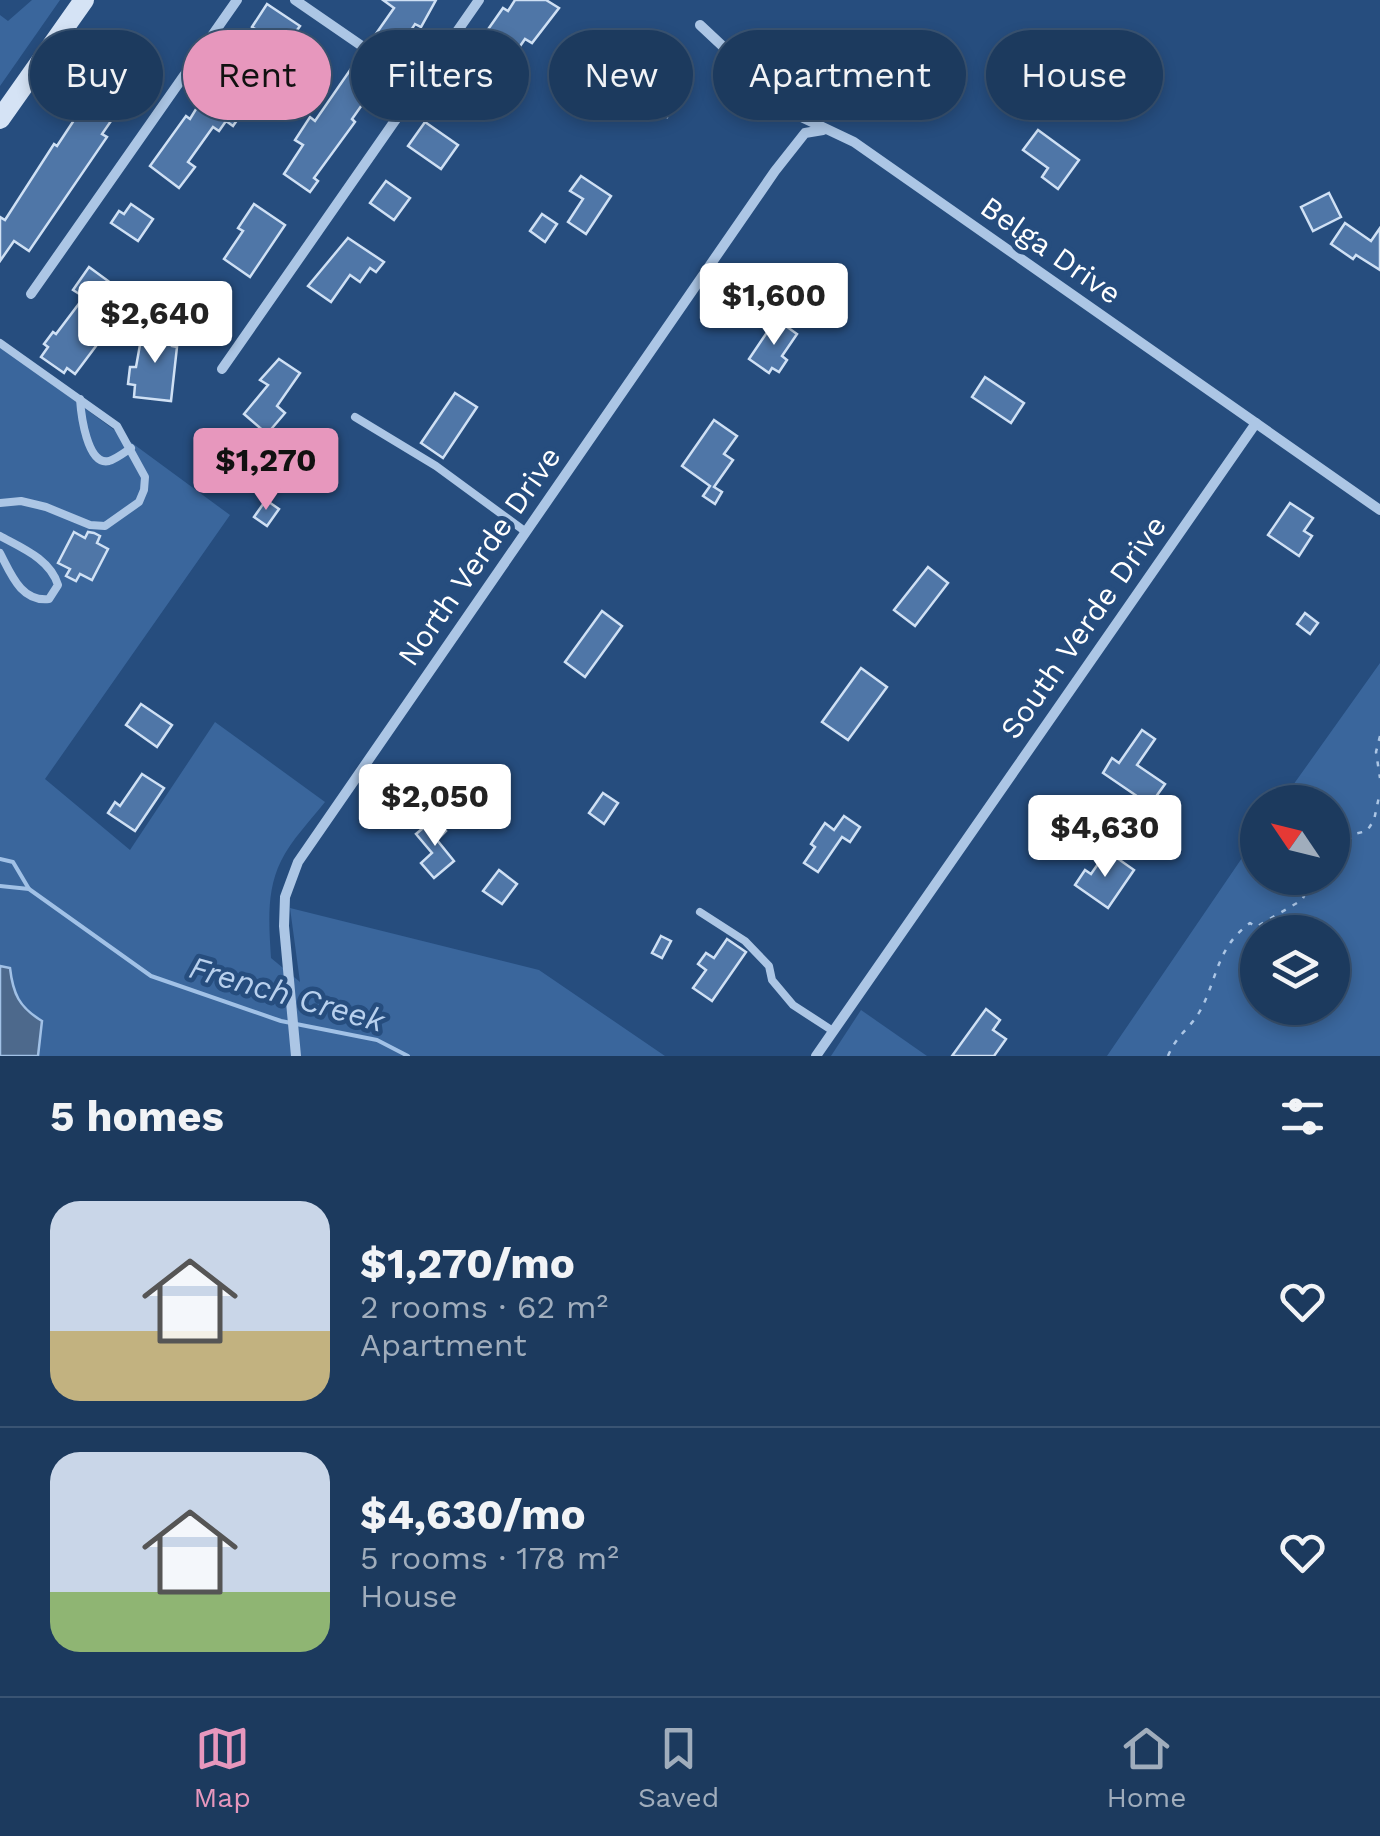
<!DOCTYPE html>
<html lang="en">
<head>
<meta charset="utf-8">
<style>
  :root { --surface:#1c3a5e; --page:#254164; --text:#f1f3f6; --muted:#a0adbc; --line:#3a5473; --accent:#e797bd }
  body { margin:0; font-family:"Work Sans",sans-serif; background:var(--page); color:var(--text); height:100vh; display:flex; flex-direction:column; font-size:38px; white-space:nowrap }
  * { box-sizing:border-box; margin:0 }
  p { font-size:32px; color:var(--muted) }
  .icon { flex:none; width:55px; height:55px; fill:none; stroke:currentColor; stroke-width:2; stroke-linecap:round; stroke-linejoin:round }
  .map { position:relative; height:1056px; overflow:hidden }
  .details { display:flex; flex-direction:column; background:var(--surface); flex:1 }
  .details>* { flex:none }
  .top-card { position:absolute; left:30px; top:30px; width:1320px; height:90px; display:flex; gap:20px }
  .needle { width:65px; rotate:305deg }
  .buttons { position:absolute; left:1240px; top:785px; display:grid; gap:20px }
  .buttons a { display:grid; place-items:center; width:110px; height:110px; border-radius:50%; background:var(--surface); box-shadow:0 5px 15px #0003,0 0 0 2px var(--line); font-size:50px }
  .price { position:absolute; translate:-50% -85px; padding:0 22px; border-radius:10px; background:#fff; color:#222; font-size:32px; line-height:65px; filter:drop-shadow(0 2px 5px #0008) }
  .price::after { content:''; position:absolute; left:50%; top:60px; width:30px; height:22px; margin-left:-15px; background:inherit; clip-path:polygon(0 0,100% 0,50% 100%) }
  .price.active { background:var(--accent); color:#111 }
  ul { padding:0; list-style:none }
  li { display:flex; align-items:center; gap:30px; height:250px; padding:0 50px }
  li+li { border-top:2px solid var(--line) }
  li span { display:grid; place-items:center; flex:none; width:280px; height:200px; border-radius:30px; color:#555 }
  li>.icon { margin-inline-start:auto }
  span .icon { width:120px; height:120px; fill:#fffc; stroke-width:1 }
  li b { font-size:42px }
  h2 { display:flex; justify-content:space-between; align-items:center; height:120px; padding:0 50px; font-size:42px }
  .tag { padding:0 35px; border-radius:45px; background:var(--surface); box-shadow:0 5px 15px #0003,0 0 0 2px var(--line); font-size:35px; line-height:90px }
  .tag.active { background:var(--accent); color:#111 }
  .tab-bar { display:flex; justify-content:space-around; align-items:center; height:140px; border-top:2px solid var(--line); background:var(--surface); font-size:28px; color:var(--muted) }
  .tab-bar a { display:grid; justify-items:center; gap:5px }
  .tab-bar .active { color:var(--accent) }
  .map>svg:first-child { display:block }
</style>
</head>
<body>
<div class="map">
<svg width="1380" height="1056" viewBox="0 0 1380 1056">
  <rect width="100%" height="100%" fill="#264d7e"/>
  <g fill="#3a669c" fill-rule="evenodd">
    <path d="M32,0H60L0,86V15L8,21Z"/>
    <path d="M0,346L230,515L45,779L130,850L215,722L325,802C311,820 291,840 281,861C266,891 269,925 271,958L300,982L290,908L539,970L665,1056H0Z"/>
    <path d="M1380,663V1056H1107L1257,836L1258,878H1332V802H1281ZM1258,932H1332V1008H1258Z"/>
    <path d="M861,1010L927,1056H831Z"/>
  </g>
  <path fill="#4d698c" stroke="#a1c1e6" stroke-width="2.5" d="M0,966L10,968C13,994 19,1007 42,1021L38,1056H0Z"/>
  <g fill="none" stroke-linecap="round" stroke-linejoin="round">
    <g stroke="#a1c1e6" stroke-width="4">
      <path d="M0,859L13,862L29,889"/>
      <path d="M0,886L29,889L151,976L281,1021L377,1040L408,1056"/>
    </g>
  </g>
  <g fill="#4f76a7" stroke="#cfe0f4" stroke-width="2.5">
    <path d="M383,0H436L421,27L415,24L404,41L407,44L399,56L373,38L394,8Z"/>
    <path d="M515,0H546L559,8L532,43L525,39L516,52L511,49L488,82L494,87L477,110L447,88L503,8L508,11Z"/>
    <path d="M267,4L300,26L295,33L301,37L291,53L252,27Z"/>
    <path d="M226,60L250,76L231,105L242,113L233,126L226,121L219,131L213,127L188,162L195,167L179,188L150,166L186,116L190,119Z"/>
    <path d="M355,63L378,79L371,89L375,92L367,104L364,102L352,119L355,122L314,178L318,181L310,192L284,174L303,145L295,140L310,117L315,121Z"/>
    <path d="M670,68L691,83L667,117L641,98L650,86L654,89Z"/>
    <path d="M89,83L122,105L102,134L107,137L29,251L14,241L0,261V217L5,220L54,144L57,146L84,105L77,100Z"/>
    <path d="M425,122L458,145L441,169L408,146Z"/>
    <path d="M1038,130L1079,160L1058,189L1042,177L1048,168L1023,150Z"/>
    <path d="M581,176L611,196L586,234L568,222L583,199L570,191Z"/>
    <path d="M386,181L410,198L394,220L370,203Z"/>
    <path d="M1329,193L1341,217L1313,231L1301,207Z"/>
    <path d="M131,204L153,219L138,241L111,223L119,211L124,214Z"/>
    <path d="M254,204L285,225L250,277L224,259L243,231L238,228Z"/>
    <path d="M542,214L557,224L545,242L530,231Z"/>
    <path d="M1345,223L1371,241L1380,228V270L1356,255L1353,259L1331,244Z"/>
    <path d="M348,238L384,262L376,272L370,268L360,282L350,275L331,302L308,286Z"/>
    <path d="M89,267L119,289L99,318L110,326L99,342L75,374L67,368L64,373L41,357L48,347L44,344L53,332L56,334L84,297L73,290Z"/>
    <path d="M776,319L797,334L782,356L787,360L779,372L772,368L769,373L749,359Z"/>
    <path d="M143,328L174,333L172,346L177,347L171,401L134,397L135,385L128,384L130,367H136Z"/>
    <path d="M279,359L300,373L277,406L285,413L267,434L244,414L268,385L260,380Z"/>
    <path d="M985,377L1024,403L1011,423L972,397Z"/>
    <path d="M455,393L477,407L443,458L421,443Z"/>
    <path d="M714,420L737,436L724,454L733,460L714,487L722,492L715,504L703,496L710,486L682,466Z"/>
    <path d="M266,500L279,509L267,526L254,517Z"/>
    <path d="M1290,503L1313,518L1304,531L1312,536L1299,556L1268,535Z"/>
    <path d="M74,532L85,538L88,532L94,533L100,536L97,543L108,549L92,580L80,574L76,581L66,576L70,569L58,563Z"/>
    <path d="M928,567L948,583L915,626L894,610Z"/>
    <path d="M602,611L622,626L585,677L565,662Z"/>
    <path d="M1305,613L1318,623L1310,634L1297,624Z"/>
    <path d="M861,668L887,687L848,740L822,722Z"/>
    <path d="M141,704L172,725L157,747L126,725Z"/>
    <path d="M1142,730L1155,739L1137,765L1165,784L1150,805L1103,773L1112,758L1119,763Z"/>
    <path d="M142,774L164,788L135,831L108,813L115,802L120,806Z"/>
    <path d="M603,793L618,803L604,824L589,813Z"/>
    <path d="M844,816L860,827L850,842L842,837L818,872L804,863L815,847L811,844L825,823L834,830Z"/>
    <path d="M435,818L446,831L437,840L454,861L434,878L421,863L432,853L416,834Z"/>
    <path d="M1107,851L1134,870L1108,908L1075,885L1085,870L1091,874Z"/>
    <path d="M499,870L517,884L502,904L483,891Z"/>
    <path d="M661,936L671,941L662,958L652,953Z"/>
    <path d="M727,939L746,952L712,1001L693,988L706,970L698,964L706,953L714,958Z"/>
    <path d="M986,1009L1000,1020L993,1030L1006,1039L994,1056H952Z"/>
  </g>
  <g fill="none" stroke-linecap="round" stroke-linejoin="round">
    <g stroke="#acc6e5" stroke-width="2.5" stroke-dasharray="5 8" stroke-linecap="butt">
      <path d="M1380,736L1376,752L1380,778"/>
      <path d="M1332,862L1354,834L1367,831L1374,820L1380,792"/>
      <path d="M1168,1056C1177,1034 1190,1029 1200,1011C1218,978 1216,948 1250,923L1256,927L1302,900L1313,878"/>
    </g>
    <g stroke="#acc6e5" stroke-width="8">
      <path d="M0,343L117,426L145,477L144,490L139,502L105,526L90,525L46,507L21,501L0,503"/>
      <path d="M80,399C81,414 87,466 109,461C116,459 125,452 131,448"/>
      <path d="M355,417L436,466L526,532"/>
      <path d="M0,536C22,548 50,559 58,585L49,599C21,602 11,574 0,553"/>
      <path d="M700,912L745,941L769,966L772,980L793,1005L833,1031"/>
    </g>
    <g stroke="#acc6e5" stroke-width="10">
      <path d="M295,0L420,86"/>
      <path d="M700,25L795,114L854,142L1380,510"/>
      <path d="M31,294L237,0"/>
      <path d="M222,369L479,0"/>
      <path d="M296,1056L284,926L285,897L298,862L775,171L805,133L823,130"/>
      <path d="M816,1056L1256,423"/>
    </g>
    <path stroke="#d5e3f5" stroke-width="20" d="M0,119L84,0"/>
  </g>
  <g text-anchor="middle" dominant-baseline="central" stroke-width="9" stroke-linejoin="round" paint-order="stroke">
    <g font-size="30" fill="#fff" stroke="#264d7e">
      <text transform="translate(1051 250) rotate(35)">Belga Drive</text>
      <text transform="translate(479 556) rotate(-55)">North Verde Drive</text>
      <text transform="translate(1083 627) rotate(-55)">South Verde Drive</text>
    </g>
    <g font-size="32" font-style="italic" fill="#b8d0ed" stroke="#264d7e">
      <text transform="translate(287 994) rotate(16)">French Creek</text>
    </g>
  </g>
</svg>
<div class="buttons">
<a><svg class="needle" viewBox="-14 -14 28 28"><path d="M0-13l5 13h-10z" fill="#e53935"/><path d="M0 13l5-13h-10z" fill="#a0adbc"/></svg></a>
<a><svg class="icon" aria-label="layers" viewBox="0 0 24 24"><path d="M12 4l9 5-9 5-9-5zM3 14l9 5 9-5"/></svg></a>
</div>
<b class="price" style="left:774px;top:348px">$1,600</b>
<b class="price" style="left:155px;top:366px">$2,640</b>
<b class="price active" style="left:266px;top:513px">$1,270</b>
<b class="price" style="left:435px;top:849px">$2,050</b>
<b class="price" style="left:1105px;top:880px">$4,630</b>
<div class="top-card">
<a class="tag">Buy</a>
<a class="tag active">Rent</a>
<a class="tag">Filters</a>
<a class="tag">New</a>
<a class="tag">Apartment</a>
<a class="tag">House</a>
</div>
</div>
<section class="details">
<h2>5 homes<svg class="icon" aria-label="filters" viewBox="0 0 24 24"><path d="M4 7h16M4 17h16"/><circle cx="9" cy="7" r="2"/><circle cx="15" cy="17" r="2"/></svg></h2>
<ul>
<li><span style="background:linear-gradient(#c9d6e8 65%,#c2b280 0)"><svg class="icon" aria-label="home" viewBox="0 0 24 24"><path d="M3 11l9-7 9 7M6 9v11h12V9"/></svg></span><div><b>$1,270/mo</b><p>2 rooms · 62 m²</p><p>Apartment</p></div><svg class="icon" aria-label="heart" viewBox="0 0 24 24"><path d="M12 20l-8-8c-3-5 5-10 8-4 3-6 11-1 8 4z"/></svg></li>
<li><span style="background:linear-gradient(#c9d6e8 70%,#8fb573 0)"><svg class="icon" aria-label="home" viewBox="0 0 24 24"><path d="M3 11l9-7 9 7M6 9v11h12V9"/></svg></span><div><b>$4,630/mo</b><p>5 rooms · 178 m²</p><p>House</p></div><svg class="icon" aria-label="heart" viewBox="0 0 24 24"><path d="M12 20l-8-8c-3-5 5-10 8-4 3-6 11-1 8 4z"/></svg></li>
</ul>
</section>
<nav class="tab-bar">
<a class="active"><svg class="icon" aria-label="map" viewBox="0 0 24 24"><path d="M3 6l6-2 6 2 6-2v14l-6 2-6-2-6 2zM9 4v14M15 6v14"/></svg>Map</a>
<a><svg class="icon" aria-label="saved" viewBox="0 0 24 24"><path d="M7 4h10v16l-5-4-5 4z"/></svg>Saved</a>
<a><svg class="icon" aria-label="home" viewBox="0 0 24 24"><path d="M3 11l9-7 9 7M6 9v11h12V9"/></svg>Home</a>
</nav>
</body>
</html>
